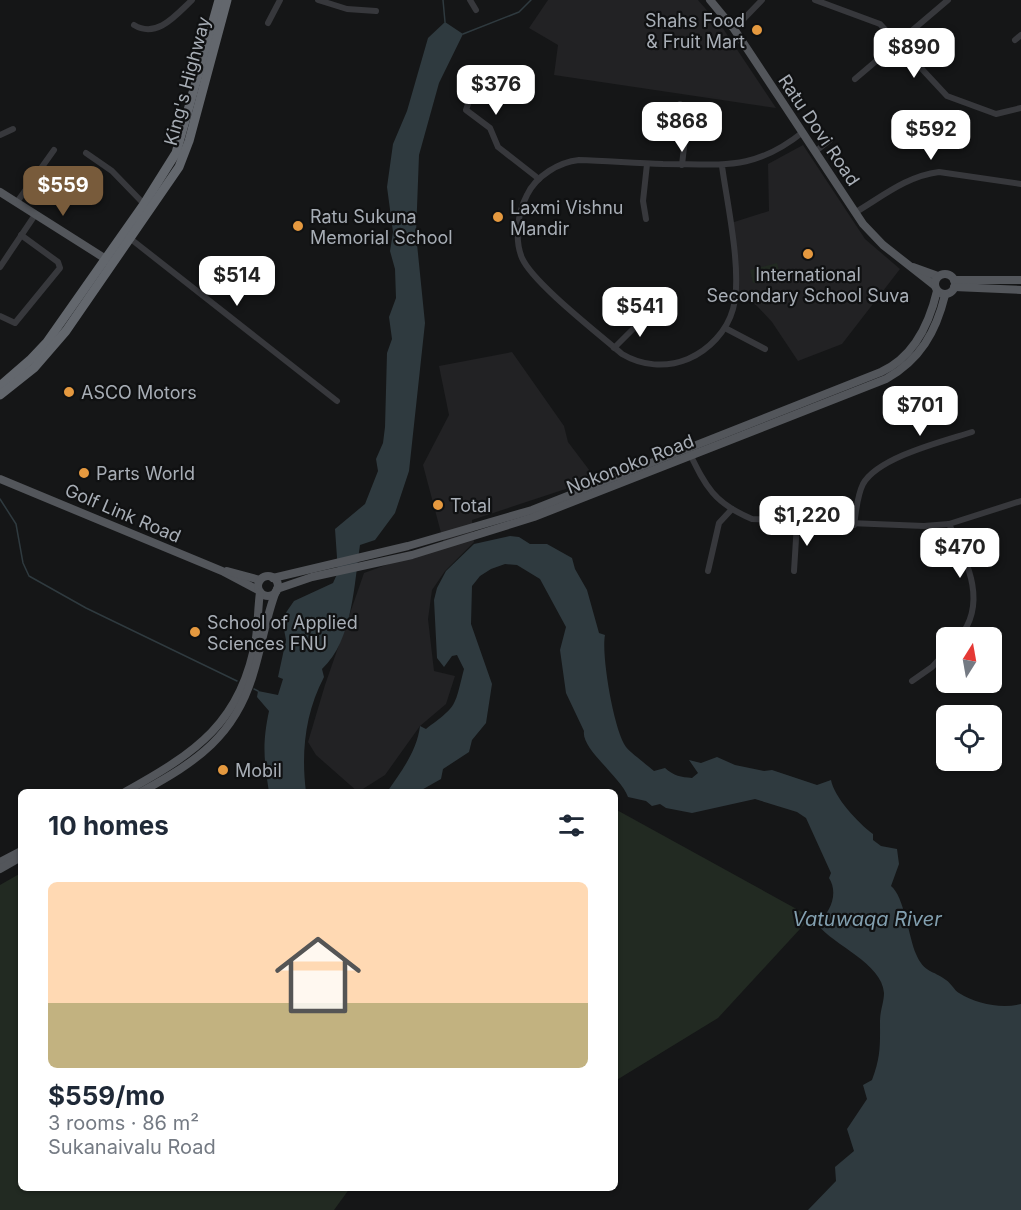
<!DOCTYPE html>
<html lang="en">
<head>
<meta charset="utf-8">
<style>
  :root { --surface:#fff; --page:#f6f6f7; --text:#1f2937; --muted:#747a83; --accent:#785b3b }
  body { margin:0; font-family:Inter,sans-serif; background:var(--page); color:var(--text); height:100vh; display:flex; flex-direction:column; font-size:22px; white-space:nowrap }
  * { box-sizing:border-box; margin:0 }
  p { font-size:20px; color:var(--muted) }
  .icon { flex:none; width:33px; height:33px; fill:none; stroke:currentColor; stroke-width:2; stroke-linecap:round; stroke-linejoin:round }
  .map { position:relative; flex:1; overflow:hidden }
  .sheet { position:absolute; left:18px; top:789px; width:600px; height:402px; display:flex; flex-direction:column; background:var(--surface); border-radius:9px; box-shadow:0 2px 4px #0004 }
  .sheet>* { flex:none }
  .needle { width:39px; rotate:11deg }
  .fabs { position:absolute; left:936px; top:627px; display:grid; gap:12px }
  .fabs a { display:grid; place-items:center; width:66px; height:66px; border-radius:9px; background:var(--surface); box-shadow:0 2px 4px #0004; font-size:30px }
  .price { position:absolute; translate:-50% -51px; padding:0 14px; border-radius:12px; background:#fff; color:#222; font-size:20px; line-height:39px; filter:drop-shadow(0 2px 3px #0008) }
  .price::after { content:''; position:absolute; left:50%; top:36px; width:18px; height:14px; margin-left:-9px; background:inherit; clip-path:polygon(0 0,100% 0,50% 100%) }
  .price.selected { background:var(--accent); color:#fff }
  ul { padding:0; list-style:none }
  li { display:grid; align-content:center; gap:12px; height:318px; padding:0 30px }
  li span { display:grid; place-items:center; height:186px; border-radius:9px; color:#555 }
  li>.icon { margin-inline-start:auto }
  span .icon { width:108px; height:108px; fill:#fffc; stroke-width:1 }
  li b { font-size:26px }
  h2 { display:flex; justify-content:space-between; align-items:center; height:72px; padding:0 30px; font-size:26px }
  .map>svg:first-child { display:block }
</style>
</head>
<body>
<div class="map">
<svg width="1021" height="1210" viewBox="0 0 1021 1210">
  <rect width="100%" height="100%" fill="#151617"/>
  <g fill="#222224">
    <path d="M548,0H698L724,30L776,108L554,75L558,45L529,28Z"/>
    <path d="M803,145L865,239L900,269L842,344L798,361L772,322L757,306L739,293L731,223L769,211L768,164Z"/>
    <path d="M512,352L564,426L568,442L596,479L472,520L474,542L445,571L432,590L428,619L434,671L455,676L446,704L420,726L385,775L358,792L316,755L308,742L325,685L364,573L444,544L423,465L449,415L439,366Z"/>
  </g>
  <g fill="#222a22">
    <path d="M777,263L781,277L753,283L750,270Z"/>
    <path d="M615,809L811,917L718,1018L615,1081Z"/>
    <path d="M21,873V1188H350L334,1210H0V885Z"/>
  </g>
  <g fill="#2f3a3f">
    <path d="M445,22L463,34L439,83L419,155L416,234L425,323L409,471L395,513L375,540L360,545C354,584 353,640 322,669L324,677C305,713 301,753 306,792H269C264,760 262,744 269,711L257,697L258,691L278,695L283,679L278,677L286,640L283,624L285,614L294,601L333,583L338,572L335,529L365,504L378,471L376,459L383,443L385,427L387,353L392,339L389,317L396,298L395,269L390,251L393,232L387,187L393,144L407,111L428,38Z"/>
    <path d="M510,536L519,537L530,544H547L572,558L575,569L587,590L599,633L605,635C601,655 614,731 626,747C632,754 646,764 654,771L665,768C674,776 681,777 692,778L698,773L689,760L701,763L717,757L735,765L764,771L772,770L817,785L831,780C834,797 858,823 873,834V840L881,846L897,849L899,864L891,886C904,896 909,938 916,954C924,973 933,970 946,980C951,983 954,990 959,993C977,1004 1001,1009 1021,1004V1210H808L836,1181L835,1167L854,1151L847,1129L867,1099L863,1085L872,1080C881,1056 880,1045 880,1021C880,1011 884,1002 884,993C882,963 834,946 817,924C830,913 839,894 829,878L831,873L806,818L797,812L755,799L692,813L666,808L660,804L652,806L646,801L628,797C621,777 581,749 584,731L566,693L560,650L566,627L540,579L517,565L505,564L491,569L480,576L472,586L471,624L492,684L486,723L472,740L469,752L443,769L441,779L418,792H387C401,772 417,751 420,726L426,729C458,705 454,708 464,669L457,655L452,656L444,667L437,658L434,600L437,588L446,571L474,544Z"/>
  </g>
  <g fill="none" stroke-linecap="round" stroke-linejoin="round">
    <g stroke="#2f3a3f" stroke-width="1.5">
      <path d="M443,0L445,22"/>
      <path d="M463,34L519,12L531,0"/>
      <path d="M0,499L16,524L23,563L29,576L86,608L237,681"/>
      <path d="M254,689L258,691"/>
    </g>
    <g stroke="#37383c" stroke-width="6">
      <path d="M318,0L347,9L376,11"/>
      <path d="M470,0L476,10"/>
      <path d="M815,0L880,24L947,96L996,114L1021,108"/>
      <path d="M268,23L280,0"/>
      <path d="M134,25C157,39 176,15 192,0"/>
      <path d="M734,29L762,0"/>
      <path d="M1015,40L1021,35"/>
      <path d="M480,68L466,110L490,128L498,147L539,179"/>
      <path d="M855,79L948,0"/>
      <path d="M680,104L686,129L682,165"/>
      <path d="M0,135L13,129"/>
      <path d="M816,151L830,140"/>
      <path d="M86,153L112,171L144,204"/>
      <path d="M722,166C727,203 743,274 733,309C727,331 709,350 688,359C666,368 642,366 622,354C599,334 533,283 522,258C514,239 518,212 527,195C536,176 559,162 579,160C607,161 635,163 663,164C722,164 753,172 803,132"/>
      <path d="M17,202L54,150"/>
      <path d="M856,212C883,196 907,176 939,172L1021,184"/>
      <path d="M646,219L643,201L647,164"/>
      <path d="M127,236L337,401"/>
      <path d="M0,267L35,215"/>
      <path d="M0,316L15,323L60,268L58,262L21,235"/>
      <path d="M725,328L765,349"/>
      <path d="M614,348L650,312"/>
      <path d="M689,452C706,487 714,503 752,519L924,526L949,524L1021,501"/>
      <path d="M949,524C966,560 989,602 959,638"/>
      <path d="M854,525C856,512 857,496 863,484C878,457 944,441 972,432"/>
      <path d="M708,571L719,523L732,509"/>
      <path d="M794,571L797,523"/>
      <path d="M912,681L932,667L946,652"/>
    </g>
    <g stroke="#53565b" stroke-width="8">
      <path d="M710,0L734,29L863,224L883,245L934,285"/>
      <path d="M0,192L109,261"/>
      <path d="M913,267L938,276"/>
      <circle cx="945" cy="284" r="10"/>
      <path d="M954,280H1021"/>
      <path d="M954,287L1021,290"/>
      <path d="M0,479L222,571L258,590"/>
      <path d="M227,571L260,580"/>
      <circle cx="268" cy="586" r="10"/>
      <path d="M273,578L408,546L532,510L881,372C914,357 929,325 937,291"/>
      <path d="M277,589L312,577L412,555L534,517L886,379C920,360 936,332 945,295"/>
      <path d="M125,792C195,753 242,723 256,638C258,623 258,607 260,592"/>
      <path d="M141,792C196,762 236,736 254,671C262,645 266,617 276,591"/>
      <path d="M0,862L21,851"/>
      <path d="M0,869L21,857"/>
    </g>
    <g stroke="#63676d" stroke-width="9">
      <path d="M0,386L30,360L47,342L144,204L176,153L219,0"/>
      <path d="M0,395L34,368L66,331L179,167L189,141L227,0"/>
    </g>
  </g>
  <g fill="#e5993f" stroke="#101112" stroke-width="2">
    <circle cx="757" cy="30" r="6"/>
    <circle cx="498" cy="217" r="6"/>
    <circle cx="298" cy="226" r="6"/>
    <circle cx="808" cy="254" r="6"/>
    <circle cx="69" cy="392" r="6"/>
    <circle cx="84" cy="473" r="6"/>
    <circle cx="438" cy="505" r="6"/>
    <circle cx="195" cy="632" r="6"/>
    <circle cx="223" cy="770" r="6"/>
  </g>
  <g text-anchor="middle" dominant-baseline="central" stroke-width="4.5" stroke-linejoin="round" paint-order="stroke">
    <g font-size="18" fill="#a8aeb6" stroke="#101112" text-anchor="start">
      <text x="745" y="20" text-anchor="end">Shahs Food<tspan x="745" dy="21">&amp; Fruit Mart</tspan></text>
      <text x="510" y="207">Laxmi Vishnu<tspan x="510" dy="21">Mandir</tspan></text>
      <text x="310" y="216">Ratu Sukuna<tspan x="310" dy="21">Memorial School</tspan></text>
      <text x="808" y="274" text-anchor="middle">International<tspan x="808" dy="21">Secondary School Suva</tspan></text>
      <text x="81" y="392">ASCO Motors</text>
      <text x="96" y="473">Parts World</text>
      <text x="450" y="505">Total</text>
      <text x="207" y="622">School of Applied<tspan x="207" dy="21">Sciences FNU</tspan></text>
      <text x="235" y="770">Mobil</text>
    </g>
    <g font-size="18" fill="#a8aeb6" stroke="#101112">
      <text transform="translate(187 81) rotate(-75)">King's Highway</text>
      <text transform="translate(819 130) rotate(56)">Ratu Dovi Road</text>
      <text transform="translate(630 464) rotate(-21)">Nokonoko Road</text>
      <text transform="translate(123 513) rotate(23)">Golf Link Road</text>
    </g>
    <g font-size="20" font-style="italic" fill="#829faf" stroke="#101112">
      <text x="867" y="919">Vatuwaqa River</text>
    </g>
  </g>
</svg>
<div class="fabs">
<a><svg class="needle" viewBox="-14 -14 28 28"><path d="M0-13l5 13h-10z" fill="#e53935"/><path d="M0 13l5-13h-10z" fill="#747a83"/></svg></a>
<a><svg class="icon" aria-label="locate" viewBox="0 0 24 24"><circle cx="12" cy="12" r="6"/><path d="M12 2v4M12 18v4M2 12h4M18 12h4"/></svg></a>
</div>
<b class="price" style="left:914px;top:79px">$890</b>
<b class="price" style="left:496px;top:116px">$376</b>
<b class="price" style="left:682px;top:153px">$868</b>
<b class="price" style="left:931px;top:161px">$592</b>
<b class="price selected" style="left:63px;top:217px">$559</b>
<b class="price" style="left:237px;top:307px">$514</b>
<b class="price" style="left:640px;top:338px">$541</b>
<b class="price" style="left:920px;top:437px">$701</b>
<b class="price" style="left:807px;top:547px">$1,220</b>
<b class="price" style="left:960px;top:579px">$470</b>
<section class="sheet">
<h2>10 homes<svg class="icon" aria-label="filters" viewBox="0 0 24 24"><path d="M4 7h16M4 17h16"/><circle cx="9" cy="7" r="2"/><circle cx="15" cy="17" r="2"/></svg></h2>
<ul>
<li><span style="background:linear-gradient(#ffd9b3 65%,#c2b280 0)"><svg class="icon" aria-label="home" viewBox="0 0 24 24"><path d="M3 11l9-7 9 7M6 9v11h12V9"/></svg></span><div><b>$559/mo</b><p>3 rooms · 86 m²</p><p>Sukanaivalu Road</p></div></li>
</ul>
</section>
</div>
</body>
</html>
